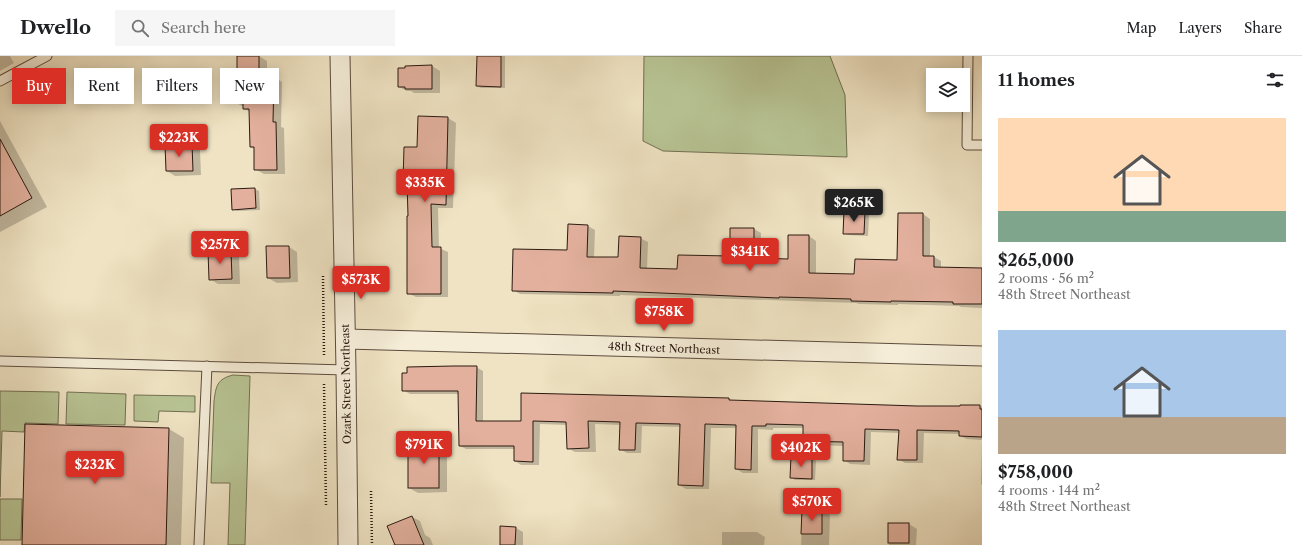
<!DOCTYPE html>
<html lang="en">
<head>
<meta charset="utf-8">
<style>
  :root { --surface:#fff; --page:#f6f6f6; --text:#202124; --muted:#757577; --line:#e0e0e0; --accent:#d93025 }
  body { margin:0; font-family:"Libre Caslon Text",serif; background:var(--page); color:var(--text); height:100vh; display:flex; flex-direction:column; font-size:15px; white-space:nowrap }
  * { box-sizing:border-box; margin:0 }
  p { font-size:13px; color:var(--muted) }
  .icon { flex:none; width:22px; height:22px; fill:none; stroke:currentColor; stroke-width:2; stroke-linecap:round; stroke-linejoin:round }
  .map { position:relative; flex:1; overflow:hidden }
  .panel { display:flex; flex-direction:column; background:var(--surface); width:320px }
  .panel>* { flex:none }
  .top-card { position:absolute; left:12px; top:12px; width:380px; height:36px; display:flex; gap:8px }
  .tools { position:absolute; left:926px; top:12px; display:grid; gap:8px }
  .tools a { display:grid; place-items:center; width:44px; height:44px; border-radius:0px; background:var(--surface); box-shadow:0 2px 10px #0003; font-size:20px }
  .price { position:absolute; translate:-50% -34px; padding:0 9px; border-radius:4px; background:var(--accent); color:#fff; font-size:13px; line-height:26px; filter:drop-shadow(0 1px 2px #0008) }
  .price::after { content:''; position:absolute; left:50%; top:24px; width:12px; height:9px; margin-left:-6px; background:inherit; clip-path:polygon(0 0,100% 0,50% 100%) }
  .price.selected { background:#222; color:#fff }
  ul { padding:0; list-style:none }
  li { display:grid; align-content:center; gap:8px; height:212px; padding:0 16px }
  li span { display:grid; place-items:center; height:124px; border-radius:0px; color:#555 }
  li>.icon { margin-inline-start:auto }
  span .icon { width:72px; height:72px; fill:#fffc; stroke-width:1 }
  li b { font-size:17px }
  h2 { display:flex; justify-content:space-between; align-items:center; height:48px; padding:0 16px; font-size:17px }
  .pill { padding:0 14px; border-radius:0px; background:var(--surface); box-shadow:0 2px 10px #0003; font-size:14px; line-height:36px }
  .pill.selected { background:var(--accent); color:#fff }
  header { display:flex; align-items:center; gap:24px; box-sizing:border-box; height:56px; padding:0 20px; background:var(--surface); border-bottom:1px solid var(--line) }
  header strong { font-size:19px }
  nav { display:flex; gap:22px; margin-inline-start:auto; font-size:14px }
  .search { width:280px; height:36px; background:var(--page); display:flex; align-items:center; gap:10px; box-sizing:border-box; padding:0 14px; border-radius:0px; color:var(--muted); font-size:15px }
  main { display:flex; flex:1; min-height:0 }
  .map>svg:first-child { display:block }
</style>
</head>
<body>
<header>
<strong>Dwello</strong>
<div class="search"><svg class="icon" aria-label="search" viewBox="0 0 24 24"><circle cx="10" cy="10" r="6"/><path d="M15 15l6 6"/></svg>Search here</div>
<nav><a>Map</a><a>Layers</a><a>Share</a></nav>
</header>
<main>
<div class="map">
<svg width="982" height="489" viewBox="0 0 982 489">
  <rect width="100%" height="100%" fill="#efe3c3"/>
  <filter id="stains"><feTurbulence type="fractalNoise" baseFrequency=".005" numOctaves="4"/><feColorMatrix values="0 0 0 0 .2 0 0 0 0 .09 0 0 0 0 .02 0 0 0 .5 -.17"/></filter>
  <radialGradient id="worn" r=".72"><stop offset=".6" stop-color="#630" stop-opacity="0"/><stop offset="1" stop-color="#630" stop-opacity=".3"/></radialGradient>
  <g fill="#b8c494" stroke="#726f52">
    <path d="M644,0H830L845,39L847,101L663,95L643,85Z"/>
    <path d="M233,319L250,320L245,489H228L230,427H211L214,345C216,330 217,323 233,319Z"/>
    <path d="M0,335L59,336L58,368L25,367L24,376L2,375L0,441Z"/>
    <path d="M67,336L126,338L125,369L66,368Z"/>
    <path d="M134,339L195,340V356L159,355L158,366L134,365Z"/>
    <path d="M0,443H22L21,484H0Z"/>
  </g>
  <g fill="#0003">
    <path d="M0,0H10L14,7L0,15Z"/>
    <path d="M238,0H259L267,5V21H274L282,26L281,71L284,72L285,118H264L255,113V93L251,91V56L244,53V50H242L233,45L238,21Z"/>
    <path d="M478,0H505V32H481L477,30Z"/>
    <path d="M432,10L440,15V37H414L411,35H407L399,31Z"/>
    <path d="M448,62L456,67L453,152H438L439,192L448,196V241H416L408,237L409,161L408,127L404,125L418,92Z"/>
    <path d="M0,65L47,151L0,176Z"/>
    <path d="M192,89L200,94L201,119L175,120L167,115Z"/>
    <path d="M255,133L259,135L260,154L237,155L233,153Z"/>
    <path d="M865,157L869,159L868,180L848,179L844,177Z"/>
    <path d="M899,158H923L930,163V201H934L941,205V212L982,213V252L961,251L959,250L898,248V249L859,248L856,247L620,239V240L520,238L513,234L568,195L588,170L595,174L594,202H619L640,182L648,186L647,213L678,214L731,201L754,173L761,177L760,203L789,204V180H809L816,185V218L855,219L898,205Z"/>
    <path d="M267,191H289L297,196L298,226L277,227L268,222Z"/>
    <path d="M231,195L239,200L240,228H218L210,223L209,196Z"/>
    <path d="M476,311L483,315V366H522V338L729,343L733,345L917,351L980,350L982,351V429L981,428L982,384L967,383L960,380V378L924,377L923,407H905L898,403L900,377L871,376L870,409L850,408L844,404V390L810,389L804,385V372H773V374L758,373V417H743L736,413L737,372H711L709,433H686L679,429L681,371L642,370L641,397H627L620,393L621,369L595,368L596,396H575L568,392V369L540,368L539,409H521L515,405V393H466L460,390L459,338H410L403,334Z"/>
    <path d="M169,373L184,382L181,489H23Z"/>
    <path d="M438,387L447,392V436L418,437L409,432Z"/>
    <path d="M792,401L812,402L816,405L815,424H795L791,421Z"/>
    <path d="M803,454L822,455L830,459L829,489H801Z"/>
    <path d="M412,461L420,465L425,479L430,482L433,489H392L395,487Z"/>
    <path d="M889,468H909L917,473L916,489H889Z"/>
    <path d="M516,472L523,476V489H501Z"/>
    <path d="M722,476H757L765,481L764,489H722Z"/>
  </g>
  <g fill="#e2b09d" stroke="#2b1a11">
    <path d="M237,0H259V20H274L273,66H276L277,114H254V91H250L249,53H243V46H232L233,20H237Z"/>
    <path d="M477,0H501V31L476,30Z"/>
    <path d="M432,9V33H405V31H398V12H405V10Z"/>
    <path d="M418,60L448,61L446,149L431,148L432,191H441V238H407V160H408L407,126H403L404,91H417Z"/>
    <path d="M0,83L32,142L0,160Z"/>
    <path d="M192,88L193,115H166L165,89Z"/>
    <path d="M255,132L256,152L232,154L231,133Z"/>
    <path d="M844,155L865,156L864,178H843Z"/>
    <path d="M898,157H923V200H934V211L982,212V248H953V246L891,245V246L851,245V243L779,241V242L613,235V237L512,235L513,193L567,194L568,168L588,169L587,201H618L619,180L641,181L640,212L677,213L678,199L730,200V172H754V202L788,203V179H809V217L854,218L855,203L897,204Z"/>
    <path d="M266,190H289L290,222H267Z"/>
    <path d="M231,194L232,223L209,224L208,195Z"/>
    <path d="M453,310H477L476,365H521V337L729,342V344L917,350H960V349H980V353H982V381L959,380V375L917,374V404H897L899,374L865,373L864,405H843V386L803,385V369L766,368V370H752L751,414L735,413L736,369L705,368L703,430L678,429L680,368L636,367L635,394H619L620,366L588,365L589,392L567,393L566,366L533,365V406L514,405V390H459L458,335H402V317H407V311Z"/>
    <path d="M25,368L169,372L166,489H22Z"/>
    <rect x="408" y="386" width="31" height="46"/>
    <path d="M791,400L812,401V423L790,422Z"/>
    <path d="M802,453L822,454V478H801Z"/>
    <path d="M412,460L424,489H395L387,470Z"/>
    <rect x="888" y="467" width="21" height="20"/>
    <path d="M500,470L516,471L515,489H500Z"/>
  </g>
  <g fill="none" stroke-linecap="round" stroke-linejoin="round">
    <defs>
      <g id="lane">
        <path d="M968,0L967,89H982"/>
        <path d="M0,25L47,0"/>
        <path d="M0,305L346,314"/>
        <path d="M199,489L207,310"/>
      </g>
      <g id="street">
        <path d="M340,0L346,314L348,489"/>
        <path d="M346,283L982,300"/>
      </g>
    </defs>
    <use href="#lane" stroke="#5c4c3e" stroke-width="11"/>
    <use href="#street" stroke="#5c4c3e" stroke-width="21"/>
    <g stroke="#2b1a11" stroke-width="2.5" stroke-dasharray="1 2" stroke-linecap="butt">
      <path d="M323,220L324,299"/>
      <path d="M324,328L326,449"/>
      <path d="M371,435L372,489"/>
    </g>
    <use href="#lane" stroke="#f5edd8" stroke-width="9"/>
    <use href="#street" stroke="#f5edd8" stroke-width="19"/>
  </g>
  <g text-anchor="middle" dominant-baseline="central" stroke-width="4" stroke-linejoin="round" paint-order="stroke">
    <g font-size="11" fill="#2b1a11" stroke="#f5edd8">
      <text transform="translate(664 292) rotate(2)">48th Street Northeast</text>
      <text transform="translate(346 328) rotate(-91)">Ozark Street Northeast</text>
    </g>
  </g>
  <rect width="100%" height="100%" filter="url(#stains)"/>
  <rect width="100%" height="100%" fill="url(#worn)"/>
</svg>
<div class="tools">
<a><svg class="icon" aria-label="layers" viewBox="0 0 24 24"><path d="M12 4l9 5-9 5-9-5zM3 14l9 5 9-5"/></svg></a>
</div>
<b class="price" style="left:179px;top:102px">$223K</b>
<b class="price" style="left:425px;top:147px">$335K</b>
<b class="price selected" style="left:854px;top:167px">$265K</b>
<b class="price" style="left:220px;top:209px">$257K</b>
<b class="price" style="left:750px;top:216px">$341K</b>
<b class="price" style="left:361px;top:244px">$573K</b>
<b class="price" style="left:664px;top:276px">$758K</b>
<b class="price" style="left:424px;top:409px">$791K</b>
<b class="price" style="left:801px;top:412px">$402K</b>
<b class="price" style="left:95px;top:429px">$232K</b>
<b class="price" style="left:812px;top:466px">$570K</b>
<div class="top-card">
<a class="pill selected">Buy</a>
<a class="pill">Rent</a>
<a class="pill">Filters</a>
<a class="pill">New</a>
</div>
</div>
<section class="panel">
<h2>11 homes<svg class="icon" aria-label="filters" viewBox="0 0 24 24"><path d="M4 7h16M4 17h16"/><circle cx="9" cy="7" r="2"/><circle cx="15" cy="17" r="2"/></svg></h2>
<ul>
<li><span style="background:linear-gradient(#ffd9b3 75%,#7fa58c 0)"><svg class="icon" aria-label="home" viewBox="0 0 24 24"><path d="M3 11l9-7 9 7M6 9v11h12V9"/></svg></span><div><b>$265,000</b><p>2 rooms · 56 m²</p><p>48th Street Northeast</p></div></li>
<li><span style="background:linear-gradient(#a9c7e8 70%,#b9a48a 0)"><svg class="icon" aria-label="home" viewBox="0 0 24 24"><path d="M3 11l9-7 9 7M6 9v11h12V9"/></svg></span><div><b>$758,000</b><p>4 rooms · 144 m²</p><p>48th Street Northeast</p></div></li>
</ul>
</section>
</main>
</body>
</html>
